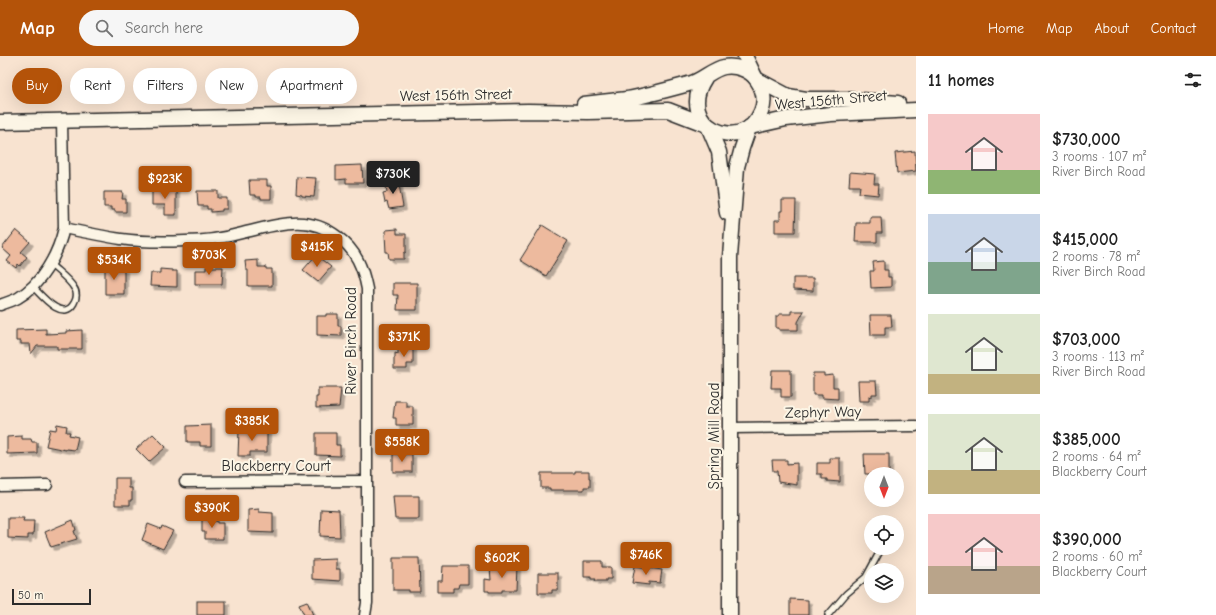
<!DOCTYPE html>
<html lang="en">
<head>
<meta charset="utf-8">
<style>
  :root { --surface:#fff; --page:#f6f6f6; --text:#222; --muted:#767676; --accent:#b45309 }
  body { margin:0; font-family:"Comic Neue",sans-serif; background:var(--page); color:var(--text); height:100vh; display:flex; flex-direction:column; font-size:15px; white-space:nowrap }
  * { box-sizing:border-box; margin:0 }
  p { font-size:13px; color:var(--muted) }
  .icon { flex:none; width:22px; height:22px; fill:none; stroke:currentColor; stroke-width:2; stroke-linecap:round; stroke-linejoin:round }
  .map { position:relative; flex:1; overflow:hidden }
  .sheet { display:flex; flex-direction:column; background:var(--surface); width:300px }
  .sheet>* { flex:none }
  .banner { position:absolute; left:12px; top:12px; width:380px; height:36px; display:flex; gap:8px }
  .needle { width:26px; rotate:180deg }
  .controls { position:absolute; left:864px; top:411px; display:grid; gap:8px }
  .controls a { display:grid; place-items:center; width:40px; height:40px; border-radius:50%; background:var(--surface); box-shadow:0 4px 16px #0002; font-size:20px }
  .scale { position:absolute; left:12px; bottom:10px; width:79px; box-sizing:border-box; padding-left:4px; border:2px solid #2b2b2b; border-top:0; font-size:11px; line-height:14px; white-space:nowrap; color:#2b2b2b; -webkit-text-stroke:3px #fcf5e5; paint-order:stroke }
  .price { position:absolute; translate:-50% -34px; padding:0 9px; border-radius:4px; background:var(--accent); color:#fff; font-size:13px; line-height:26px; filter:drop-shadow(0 1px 2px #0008) }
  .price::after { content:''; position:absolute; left:50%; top:24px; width:12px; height:9px; margin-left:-6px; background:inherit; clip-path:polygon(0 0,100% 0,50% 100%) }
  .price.active { background:#222; color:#fff }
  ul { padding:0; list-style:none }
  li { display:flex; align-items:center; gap:12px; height:100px; padding:0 12px }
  li span { display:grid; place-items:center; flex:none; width:112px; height:80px; border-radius:0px; color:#555 }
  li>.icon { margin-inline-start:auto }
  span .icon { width:48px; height:48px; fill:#fffc; stroke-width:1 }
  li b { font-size:17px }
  h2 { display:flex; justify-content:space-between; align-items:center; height:48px; padding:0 12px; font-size:17px }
  .tag { padding:0 14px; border-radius:18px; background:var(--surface); box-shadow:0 4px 16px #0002; font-size:14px; line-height:36px }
  .tag.active { background:var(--accent); color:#fff }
  header { display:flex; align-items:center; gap:24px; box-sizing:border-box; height:56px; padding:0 20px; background:var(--accent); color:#fff }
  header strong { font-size:19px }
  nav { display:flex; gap:22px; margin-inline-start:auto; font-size:14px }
  .search { width:280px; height:36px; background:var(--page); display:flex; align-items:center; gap:10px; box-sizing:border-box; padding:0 14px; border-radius:22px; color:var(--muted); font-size:15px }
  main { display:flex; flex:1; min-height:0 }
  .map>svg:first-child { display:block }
</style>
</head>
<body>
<header>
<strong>Map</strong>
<div class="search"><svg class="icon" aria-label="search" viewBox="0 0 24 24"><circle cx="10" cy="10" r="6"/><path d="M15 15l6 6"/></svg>Search here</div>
<nav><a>Home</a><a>Map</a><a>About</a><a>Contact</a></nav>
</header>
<main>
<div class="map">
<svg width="916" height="559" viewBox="0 0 916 559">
  <defs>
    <filter id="shadow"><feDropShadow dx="3.5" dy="3.5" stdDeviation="0" flood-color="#0004"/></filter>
  </defs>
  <rect width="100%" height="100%" fill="#f8e3d0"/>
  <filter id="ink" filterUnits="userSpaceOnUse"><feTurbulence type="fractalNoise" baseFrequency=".025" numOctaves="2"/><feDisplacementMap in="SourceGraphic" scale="8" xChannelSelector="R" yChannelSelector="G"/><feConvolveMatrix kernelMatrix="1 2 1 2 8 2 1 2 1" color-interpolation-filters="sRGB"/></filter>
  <g filter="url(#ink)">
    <g fill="#edba9e" stroke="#2b2b2b" filter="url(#shadow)">
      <path d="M915,95L916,115L897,117L895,97Z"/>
      <path d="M362,109L363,127H346V123L336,124V110Z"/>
      <path d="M850,116L875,118L874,128H879L878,139L859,137L860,130H849Z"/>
      <path d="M297,121L316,122L314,141L302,140V139L296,138Z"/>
      <path d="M398,123L403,151L389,153L387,146L385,147L383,137L387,136L385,125Z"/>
      <path d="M249,124H267V130H271V143H261V141H256V139H250Z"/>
      <path d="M152,132L176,133V159H165V149H152Z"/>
      <path d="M197,135H218V142H227V153H222V155L211,156V153H207V150H198Z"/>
      <path d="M104,136H123L122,143H126V156H115V154H111V151H104Z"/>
      <path d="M782,144H796L795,176H775V164H780V155H782Z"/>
      <path d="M870,161H881L882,177H877V186H855L856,167H870Z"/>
      <path d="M542,169L568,185L546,220L520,204Z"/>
      <path d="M397,173V178H406V196L404,197V203H389L388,196H386L385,178H386V174Z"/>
      <path d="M16,174L30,186L21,196L27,201L20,210L18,208L16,212L7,205L11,200L2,192Z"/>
      <path d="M316,199L331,211L318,226L303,214Z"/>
      <path d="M258,204V211H266V213H272V230H248V214H246L245,205Z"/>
      <path d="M884,205V214H888V221H891V231L871,232L870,215H874L873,206Z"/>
      <path d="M105,210H115V213H124V238H105Z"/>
      <path d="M206,211H223L222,228H195V214H206Z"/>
      <path d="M160,213L172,214V215H177V231L150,230L151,217H160Z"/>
      <path d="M793,222H813V235L793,234Z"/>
      <path d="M393,227H417V254H397L398,239H393Z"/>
      <path d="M791,255H804L798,266V274H779V272H776V260H779V258H791Z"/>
      <path d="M326,258H338V270H341V280L317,279V260H326Z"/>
      <path d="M870,259H891L892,271H885V279H871Z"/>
      <path d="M46,273V278L66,277V275L82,274V293H57V290H37L31,298L30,288H21V285H16V274Z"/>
      <path d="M398,291H413V308H407V313H394V302H395V297L398,298Z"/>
      <path d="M772,314H791V341H781V332H771Z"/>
      <path d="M813,317H824V320L833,319V331H838V343L822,342V339H813Z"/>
      <path d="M858,325H876L877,338H872V341L869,340V345H859Z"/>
      <path d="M318,332H341L339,351L316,352V341H318Z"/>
      <path d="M395,345H406V350H413V369H396V362H393Z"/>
      <path d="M57,368L67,370L66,376H70L69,379L78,381L75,394L66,393V394L46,390L50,373L56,374Z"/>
      <path d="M211,369V390H200V386H187V370Z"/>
      <path d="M239,374H267V396H250V400H238Z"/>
      <path d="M316,377H336V389H340V400L316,399Z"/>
      <path d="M153,378L166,391L149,406L136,393Z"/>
      <path d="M22,380V383H31L32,386H37V397L7,398V381Z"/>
      <rect x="393" y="398" width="19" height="18"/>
      <path d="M864,398H889V418H865Z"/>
      <path d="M830,402H840V426L827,425V423H822V418H817V407H830Z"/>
      <path d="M772,404H787V408L797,407V429L778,426L777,415H773Z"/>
      <path d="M575,415H589V422H590V431H584V434H550V432H541V417H575Z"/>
      <path d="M115,422H129V432H132V444H130V449H115Z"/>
      <path d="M393,440H419V463H395Z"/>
      <path d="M259,453V456L273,457V477L248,476V454Z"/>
      <path d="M321,453L339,454L340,481L320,480Z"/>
      <path d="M8,462H24L23,465H34L33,479H28V483L8,482Z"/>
      <path d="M202,463H212V465H217V467H223V483H205V476H202Z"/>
      <path d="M73,464L76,474L74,475L77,483L51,491L45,476Z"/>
      <path d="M148,468L161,473L162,470L173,475L163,493L142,484Z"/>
      <path d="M393,502H419L420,536H409V534H393Z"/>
      <path d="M336,503V513H340V525L312,523V504Z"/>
      <path d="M584,505H602V511H611V523H606V525H595L596,523H591V521H584Z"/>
      <path d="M443,510H468V528H459L458,532H453V536H437V525H442Z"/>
      <path d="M517,510L516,534H502V536H489V535H485V523L491,524L490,511Z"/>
      <path d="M635,510L662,514L660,527L649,526V529L632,527Z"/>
      <path d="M538,517H558V534H552V537H538Z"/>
      <path d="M790,543L808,544V559H790Z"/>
      <rect x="197" y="545" width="29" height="14"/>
      <path d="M307,545L313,559H304L299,548Z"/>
    </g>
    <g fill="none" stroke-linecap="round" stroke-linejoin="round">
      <defs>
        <g id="lane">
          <path d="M32,230C41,239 63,267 74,247C77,242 77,236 74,232C69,223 57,215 50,208"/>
          <path d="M828,559L846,538L866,521L879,497"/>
        </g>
        <g id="street">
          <path d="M64,172C83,176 102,180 121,183C142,186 164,186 185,185C204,185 224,182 242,177C277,169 307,157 338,181C356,194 363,212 367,233V547L365,559"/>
          <path d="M0,249C6,247 12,245 18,242C42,228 58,198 64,172L62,65"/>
          <path d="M731,372L916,370"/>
          <path d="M185,426L366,425"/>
          <path d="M0,430L47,429"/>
        </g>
        <g id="secondary">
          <path d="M745,0L755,21"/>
          <path d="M756,23L788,40L806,43H848L898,47"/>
          <path d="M584,48C598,46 613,45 627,43C649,39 670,33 692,27C704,23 713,13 724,11C736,9 750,14 757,24C763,33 766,45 761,56C742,101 674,69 705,22"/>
          <path d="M0,66L528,55L588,56L668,54L707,69"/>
          <path d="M708,70L719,96L727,157"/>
          <path d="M750,71L786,63L831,58L916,54"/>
          <path d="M730,559V201L737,111L742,92L749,72"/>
        </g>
      </defs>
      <use href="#lane" stroke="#2b2b2b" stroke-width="8"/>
      <use href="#street" stroke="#2b2b2b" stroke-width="13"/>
      <use href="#secondary" stroke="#2b2b2b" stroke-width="17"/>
      <use href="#lane" stroke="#fcf5e5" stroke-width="5"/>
      <use href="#street" stroke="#fcf5e5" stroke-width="10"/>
      <use href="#secondary" stroke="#fcf5e5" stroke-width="14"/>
    </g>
  </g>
  <g text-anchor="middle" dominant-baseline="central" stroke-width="4" stroke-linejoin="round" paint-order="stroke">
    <g font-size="15" fill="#2b2b2b" stroke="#fcf5e5">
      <text transform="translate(456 39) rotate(-1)">West 156th Street</text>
      <text transform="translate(831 44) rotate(-5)">West 156th Street</text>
      <text transform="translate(351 285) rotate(-90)">River Birch Road</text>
      <text transform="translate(823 356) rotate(-1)">Zephyr Way</text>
      <text transform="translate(714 380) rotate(-90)">Spring Mill Road</text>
      <text x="276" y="410">Blackberry Court</text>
    </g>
  </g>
</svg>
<div class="controls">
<a><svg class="needle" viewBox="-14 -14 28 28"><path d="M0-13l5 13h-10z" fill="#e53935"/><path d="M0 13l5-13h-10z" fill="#767676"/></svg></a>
<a><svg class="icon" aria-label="locate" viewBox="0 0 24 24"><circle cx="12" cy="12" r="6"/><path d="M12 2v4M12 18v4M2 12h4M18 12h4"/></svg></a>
<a><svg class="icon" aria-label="layers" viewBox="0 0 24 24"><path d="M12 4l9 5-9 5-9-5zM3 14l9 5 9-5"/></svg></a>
</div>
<div class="scale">50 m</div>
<b class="price active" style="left:393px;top:139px">$730K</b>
<b class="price" style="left:165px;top:144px">$923K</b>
<b class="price" style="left:317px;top:212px">$415K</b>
<b class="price" style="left:209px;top:220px">$703K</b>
<b class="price" style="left:114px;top:225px">$534K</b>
<b class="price" style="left:404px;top:302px">$371K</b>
<b class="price" style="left:252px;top:386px">$385K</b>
<b class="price" style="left:402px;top:407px">$558K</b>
<b class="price" style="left:212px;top:473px">$390K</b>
<b class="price" style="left:646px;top:520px">$746K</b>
<b class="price" style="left:502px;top:523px">$602K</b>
<div class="banner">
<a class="tag active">Buy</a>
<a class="tag">Rent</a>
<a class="tag">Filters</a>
<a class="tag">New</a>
<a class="tag">Apartment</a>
</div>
</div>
<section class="sheet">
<h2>11 homes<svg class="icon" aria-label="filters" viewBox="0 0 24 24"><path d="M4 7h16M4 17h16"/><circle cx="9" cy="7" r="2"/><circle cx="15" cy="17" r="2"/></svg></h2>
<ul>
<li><span style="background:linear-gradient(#f6c9c9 70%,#8fb573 0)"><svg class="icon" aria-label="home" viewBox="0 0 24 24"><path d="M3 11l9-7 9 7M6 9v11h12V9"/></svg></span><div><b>$730,000</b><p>3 rooms · 107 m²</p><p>River Birch Road</p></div></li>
<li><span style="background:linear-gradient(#c9d6e8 60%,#7fa58c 0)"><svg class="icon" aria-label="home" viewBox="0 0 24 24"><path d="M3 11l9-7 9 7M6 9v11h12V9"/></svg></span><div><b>$415,000</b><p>2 rooms · 78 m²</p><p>River Birch Road</p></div></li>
<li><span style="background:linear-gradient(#dfe7d0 75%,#c2b280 0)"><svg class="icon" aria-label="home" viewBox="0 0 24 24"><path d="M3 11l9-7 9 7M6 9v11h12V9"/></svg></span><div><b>$703,000</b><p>3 rooms · 113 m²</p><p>River Birch Road</p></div></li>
<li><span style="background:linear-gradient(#dfe7d0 70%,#c2b280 0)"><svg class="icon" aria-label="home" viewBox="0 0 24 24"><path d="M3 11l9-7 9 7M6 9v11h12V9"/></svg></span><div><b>$385,000</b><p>2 rooms · 64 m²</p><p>Blackberry Court</p></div></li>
<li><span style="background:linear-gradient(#f6c9c9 65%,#b9a48a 0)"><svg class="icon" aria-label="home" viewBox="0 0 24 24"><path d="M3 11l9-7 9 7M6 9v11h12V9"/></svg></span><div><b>$390,000</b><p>2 rooms · 60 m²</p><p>Blackberry Court</p></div></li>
</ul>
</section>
</main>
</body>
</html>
